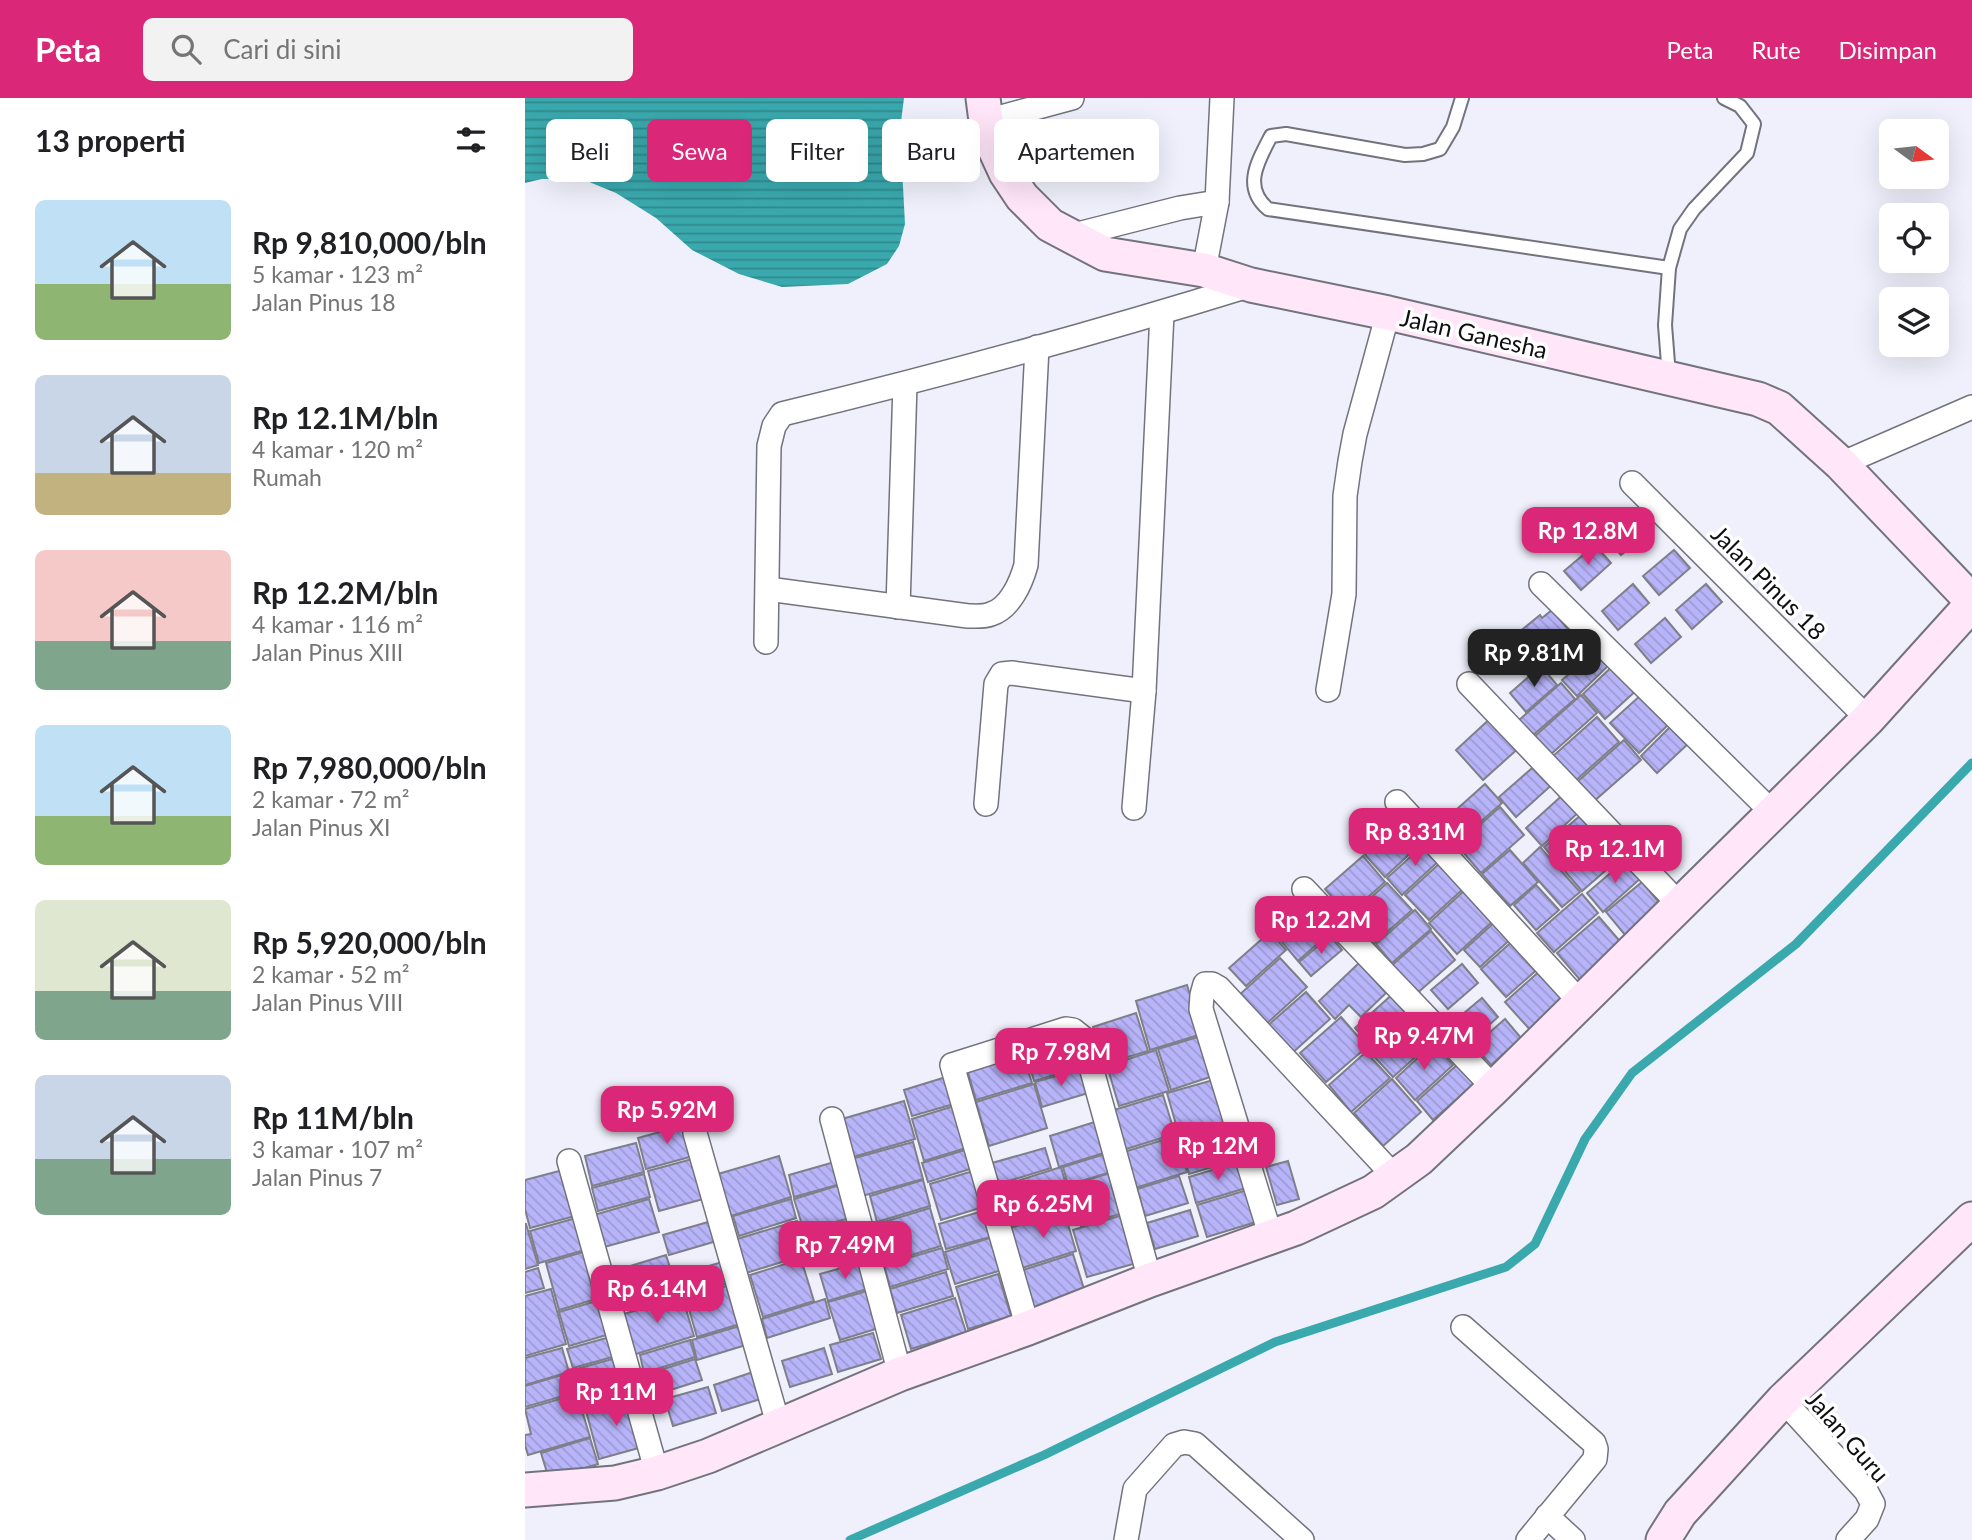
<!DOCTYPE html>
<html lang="id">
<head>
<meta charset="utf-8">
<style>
  :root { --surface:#fff; --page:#f2f2f2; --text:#202124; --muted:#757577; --accent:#db2777 }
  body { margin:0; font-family:Lato,sans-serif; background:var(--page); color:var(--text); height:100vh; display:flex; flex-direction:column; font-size:26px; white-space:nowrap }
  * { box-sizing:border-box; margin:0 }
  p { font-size:23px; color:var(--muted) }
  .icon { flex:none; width:38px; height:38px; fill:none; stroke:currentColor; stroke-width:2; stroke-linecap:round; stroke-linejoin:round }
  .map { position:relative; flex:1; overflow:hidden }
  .sheet { display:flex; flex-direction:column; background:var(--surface); width:525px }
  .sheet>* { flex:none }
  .banner { position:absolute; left:21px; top:21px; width:665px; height:63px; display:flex; gap:14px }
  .needle { width:46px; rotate:105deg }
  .tools { position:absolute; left:1354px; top:21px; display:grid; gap:14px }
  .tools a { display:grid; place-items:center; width:70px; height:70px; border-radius:10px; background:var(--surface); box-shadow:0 7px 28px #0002; font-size:35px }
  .price { position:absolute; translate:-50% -60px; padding:0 16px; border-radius:14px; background:var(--accent); color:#fff; font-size:23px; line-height:46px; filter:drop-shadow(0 2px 4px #0008) }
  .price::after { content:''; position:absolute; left:50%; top:42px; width:21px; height:16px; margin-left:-10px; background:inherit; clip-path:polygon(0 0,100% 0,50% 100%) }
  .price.on { background:#222; color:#fff }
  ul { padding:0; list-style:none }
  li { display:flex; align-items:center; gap:21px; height:175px; padding:0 35px }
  li span { display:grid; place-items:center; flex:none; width:196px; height:140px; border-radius:10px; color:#555 }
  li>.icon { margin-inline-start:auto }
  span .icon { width:84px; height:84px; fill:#fffc; stroke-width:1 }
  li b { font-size:30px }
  h2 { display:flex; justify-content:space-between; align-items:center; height:84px; padding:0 35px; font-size:30px }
  .chip { padding:0 24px; border-radius:10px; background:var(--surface); box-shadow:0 7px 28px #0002; font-size:24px; line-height:63px }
  .chip.on { background:var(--accent); color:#fff }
  header { display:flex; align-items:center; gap:42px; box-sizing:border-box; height:98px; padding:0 35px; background:var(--accent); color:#fff }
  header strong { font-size:33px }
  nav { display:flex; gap:38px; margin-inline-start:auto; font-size:24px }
  .search { width:490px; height:63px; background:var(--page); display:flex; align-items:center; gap:18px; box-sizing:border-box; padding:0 24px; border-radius:10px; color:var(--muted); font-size:26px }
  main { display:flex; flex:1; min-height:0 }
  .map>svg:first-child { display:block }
</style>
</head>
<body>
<header>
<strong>Peta</strong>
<div class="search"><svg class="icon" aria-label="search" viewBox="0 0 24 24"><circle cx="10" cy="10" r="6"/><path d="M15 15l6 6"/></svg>Cari di sini</div>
<nav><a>Peta</a><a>Rute</a><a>Disimpan</a></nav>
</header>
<main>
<section class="sheet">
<h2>13 properti<svg class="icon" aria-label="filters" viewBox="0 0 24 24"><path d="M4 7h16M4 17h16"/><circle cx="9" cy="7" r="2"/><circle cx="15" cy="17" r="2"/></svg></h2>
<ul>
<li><span style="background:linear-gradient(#bfe0f5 60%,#8fb573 0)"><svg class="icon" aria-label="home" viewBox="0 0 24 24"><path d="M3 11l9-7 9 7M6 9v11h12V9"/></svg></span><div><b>Rp 9,810,000/bln</b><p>5 kamar · 123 m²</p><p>Jalan Pinus 18</p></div></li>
<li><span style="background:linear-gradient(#c9d6e8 70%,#c2b280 0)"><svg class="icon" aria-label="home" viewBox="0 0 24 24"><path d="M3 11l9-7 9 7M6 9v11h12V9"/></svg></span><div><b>Rp 12.1M/bln</b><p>4 kamar · 120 m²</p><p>Rumah</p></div></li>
<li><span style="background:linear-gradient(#f6c9c9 65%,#7fa58c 0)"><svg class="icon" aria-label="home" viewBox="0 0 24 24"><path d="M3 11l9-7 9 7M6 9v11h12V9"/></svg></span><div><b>Rp 12.2M/bln</b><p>4 kamar · 116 m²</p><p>Jalan Pinus XIII</p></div></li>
<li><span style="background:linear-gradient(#bfe0f5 65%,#8fb573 0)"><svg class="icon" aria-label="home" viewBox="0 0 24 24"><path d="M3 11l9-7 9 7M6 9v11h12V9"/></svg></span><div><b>Rp 7,980,000/bln</b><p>2 kamar · 72 m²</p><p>Jalan Pinus XI</p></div></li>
<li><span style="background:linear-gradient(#dfe7d0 65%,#7fa58c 0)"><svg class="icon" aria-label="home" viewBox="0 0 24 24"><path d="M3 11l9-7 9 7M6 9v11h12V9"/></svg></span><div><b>Rp 5,920,000/bln</b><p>2 kamar · 52 m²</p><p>Jalan Pinus VIII</p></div></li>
<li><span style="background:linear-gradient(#c9d6e8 60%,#7fa58c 0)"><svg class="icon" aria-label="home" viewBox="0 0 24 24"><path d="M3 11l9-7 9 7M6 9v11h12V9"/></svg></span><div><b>Rp 11M/bln</b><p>3 kamar · 107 m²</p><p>Jalan Pinus 7</p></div></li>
</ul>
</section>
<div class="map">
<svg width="1447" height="1442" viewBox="0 0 1447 1442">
  <defs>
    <pattern id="water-rules" width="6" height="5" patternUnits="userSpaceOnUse" patternTransform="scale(1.75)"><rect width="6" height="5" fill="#3aa9ae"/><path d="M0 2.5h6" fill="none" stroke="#2f888c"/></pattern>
    <pattern id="building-back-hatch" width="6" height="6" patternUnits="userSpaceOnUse" patternTransform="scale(1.75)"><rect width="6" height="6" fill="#b8b4fa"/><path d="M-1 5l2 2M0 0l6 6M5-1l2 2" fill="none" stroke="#9d9ad5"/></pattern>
  </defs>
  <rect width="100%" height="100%" fill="#f0f0fc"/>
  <path fill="url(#water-rules)" d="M0,0H379L375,32L380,126L374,148L362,166L323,186L257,189L214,176L167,152L131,120L91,95L57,81H17L0,85Z"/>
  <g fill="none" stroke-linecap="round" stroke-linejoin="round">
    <path stroke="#3aa9ae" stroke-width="9" d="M325,1442L519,1357L750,1244L981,1169L1010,1146L1060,1041L1107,975L1271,846L1447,665"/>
  </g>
  <g fill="url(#building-back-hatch)" stroke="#7f7f8a" stroke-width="2">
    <path d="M1111,412L1127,431L1096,457L1080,438Z"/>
    <path d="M1070,447L1086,465L1056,492L1039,473Z"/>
    <path d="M1149,452L1165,470L1134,497L1118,478Z"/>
    <path d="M1108,486L1124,505L1093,532L1077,513Z"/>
    <path d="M1181,486L1197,504L1167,531L1151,512Z"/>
    <path d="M1027,512L1054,545L1022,571L1016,563L1010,569L987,540L1015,517L1017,520Z"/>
    <path d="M1140,520L1156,539L1126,565L1110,546Z"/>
    <path d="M1075,549L1088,563L1052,598L1037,582Z"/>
    <path d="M1091,565L1115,589L1080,621L1058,596Z"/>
    <path d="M1016,568L1032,587L1001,614L985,595Z"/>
    <path d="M1036,585L1050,601L1007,638L993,623Z"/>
    <path d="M1118,595L1147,623L1114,655L1085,625Z"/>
    <path d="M1056,597L1072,615L1025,657L1009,639Z"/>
    <path d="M968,618L996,648L958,682L931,652Z"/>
    <path d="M1072,619L1094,644L1049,684L1027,659Z"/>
    <path d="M1149,625L1166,643L1132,675L1116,658Z"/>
    <path d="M1099,642L1116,662L1068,704L1051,685Z"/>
    <path d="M1014,664L1031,683L991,719L974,699Z"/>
    <path d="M960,686L977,705L929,747L912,729Z"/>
    <path d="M1041,694L1056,712L1017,748L1001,730Z"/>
    <path d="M975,709L999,737L956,775L932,747Z"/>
    <path d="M1057,716L1095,760L1057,793L1019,749Z"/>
    <path d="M867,720L893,748L860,779L834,750Z"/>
    <path d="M903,743L918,759L877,797L862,780Z"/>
    <path d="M1015,749L1055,794L1037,809L998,765Z"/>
    <path d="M985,752L1013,784L985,808L957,776Z"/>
    <path d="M838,758L860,784L823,817L800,791Z"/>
    <path d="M1102,761L1117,779L1078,814L1062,795Z"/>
    <path d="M915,765L938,791L904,822L880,797Z"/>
    <path d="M1117,784L1137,808L1101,838L1081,814Z"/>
    <path d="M862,785L887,812L845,849L821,822Z"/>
    <path d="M1011,787L1034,812L1011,832L989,807Z"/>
    <path d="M941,791L969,822L932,856L904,825Z"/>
    <path d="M1057,796L1073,815L1029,854L1012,835Z"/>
    <path d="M782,800L809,831L773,863L746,831Z"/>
    <path d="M890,812L906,831L867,865L851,846Z"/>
    <path d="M1074,819L1099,848L1057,884L1032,855Z"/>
    <path d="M973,821L989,838L955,869L939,852Z"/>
    <path d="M906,833L930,862L890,897L865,869Z"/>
    <path d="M745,834L761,852L721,888L704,870Z"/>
    <path d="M805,838L817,852L786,878L774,864Z"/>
    <path d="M991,840L1016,868L981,899L956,871Z"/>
    <path d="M755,860L782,889L739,928L712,899Z"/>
    <path d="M834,865L861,895L836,919L824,907L810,921L794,903Z"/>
    <path d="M937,866L953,885L923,911L906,892Z"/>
    <path d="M1018,870L1045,900L1007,934L980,904Z"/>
    <path d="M662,887L677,936L625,952L611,903Z"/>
    <path d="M781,894L805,921L765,957L741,929Z"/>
    <path d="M870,894L886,912L847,948L830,930Z"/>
    <path d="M957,900L973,919L943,946L926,926Z"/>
    <path d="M611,915L623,953L579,966L568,929Z"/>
    <path d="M816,919L842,949L801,984L775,955Z"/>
    <path d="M881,920L904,947L868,979L844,953Z"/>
    <path d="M980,921L996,940L966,967L949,948Z"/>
    <path d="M548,937L557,969L509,983L500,951Z"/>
    <path d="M676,938L688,978L646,992L633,951Z"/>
    <path d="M908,946L928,967L890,1002L871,980Z"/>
    <path d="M631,952L644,993L594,1008L582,968Z"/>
    <path d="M497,954L507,985L451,1002L442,971Z"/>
    <path d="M841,954L865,980L826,1014L804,987Z"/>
    <path d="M933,966L950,985L908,1022L892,1003Z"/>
    <path d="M556,971L563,995L517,1009L510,984Z"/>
    <path d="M421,979L429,1006L387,1018L379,992Z"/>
    <path d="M692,981L705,1022L654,1037L642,995Z"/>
    <path d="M867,981L896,1014L858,1048L829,1015Z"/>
    <path d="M509,986L522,1030L464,1048L451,1004Z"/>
    <path d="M638,997L650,1036L601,1051L589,1012Z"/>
    <path d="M379,1003L390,1041L328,1059L317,1021Z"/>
    <path d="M429,1008L441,1050L399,1063L387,1021Z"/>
    <path d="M573,1023L582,1054L534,1069L525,1038Z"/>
    <path d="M703,1025L714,1061L664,1076L654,1040Z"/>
    <path d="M164,1026L172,1057L121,1071L113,1040Z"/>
    <path d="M651,1038L662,1074L610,1090L599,1054Z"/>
    <path d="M388,1044L398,1081L337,1098L326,1061Z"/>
    <path d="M111,1045L119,1074L67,1088L60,1058Z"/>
    <path d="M520,1050L526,1070L474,1086L467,1065Z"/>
    <path d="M440,1052L445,1071L403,1084L397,1065Z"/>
    <path d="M580,1056L586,1074L543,1087L538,1069Z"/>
    <path d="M254,1058L266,1099L206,1118L193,1076Z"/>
    <path d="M171,1060L182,1100L134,1113L123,1073Z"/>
    <path d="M313,1063L319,1085L269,1099L264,1077Z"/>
    <path d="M763,1063L774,1101L752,1107L741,1069Z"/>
    <path d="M714,1064L721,1090L671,1105L664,1079Z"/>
    <path d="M536,1069L543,1094L478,1114L470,1090Z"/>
    <path d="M38,1072L50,1118L5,1130L0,1111V1082Z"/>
    <path d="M448,1073L458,1109L416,1122L405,1086Z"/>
    <path d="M588,1074L601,1114L556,1128L544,1088Z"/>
    <path d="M119,1076L125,1099L73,1113L67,1090Z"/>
    <path d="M654,1078L663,1105L620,1118L612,1091Z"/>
    <path d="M398,1082L405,1108L352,1124L345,1098Z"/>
    <path d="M318,1086L328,1119L279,1133L269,1101Z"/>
    <path d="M722,1092L731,1124L682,1139L672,1107Z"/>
    <path d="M124,1101L134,1134L79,1149L69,1117Z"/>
    <path d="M266,1101L271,1120L214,1138L208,1118Z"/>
    <path d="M405,1110L416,1148L360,1165L349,1127Z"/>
    <path d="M461,1112L469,1138L421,1151L414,1126Z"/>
    <path d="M665,1112L673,1138L630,1151L622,1125Z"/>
    <path d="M539,1113L551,1153L497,1170L485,1130Z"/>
    <path d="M601,1116L615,1164L562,1179L548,1132Z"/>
    <path d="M51,1120L60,1152L14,1165L5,1133Z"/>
    <path d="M190,1122L195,1142L144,1157L138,1137Z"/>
    <path d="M272,1123L283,1156L221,1175L212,1141Z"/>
    <path d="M323,1123L331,1149L289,1162L281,1135Z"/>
    <path d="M0,1126H1L13,1167L0,1171Z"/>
    <path d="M468,1139L477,1172L430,1186L420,1154Z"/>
    <path d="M417,1150L423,1171L365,1189L359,1167Z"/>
    <path d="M58,1154L71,1201L34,1212L21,1165Z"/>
    <path d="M548,1156L560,1194L508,1211L495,1173Z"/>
    <path d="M141,1157L149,1182L93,1199L86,1174Z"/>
    <path d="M276,1161L289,1203L238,1219L225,1177Z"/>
    <path d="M204,1162L210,1183L167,1196L160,1175Z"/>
    <path d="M338,1164L345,1190L303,1203L295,1176Z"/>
    <path d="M13,1170L19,1190L0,1195V1174Z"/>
    <path d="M421,1174L428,1198L372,1215L365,1191Z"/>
    <path d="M473,1176L486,1218L443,1231L431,1189Z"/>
    <path d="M204,1187L215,1226L172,1239L161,1201Z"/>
    <path d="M26,1191L41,1246L0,1258V1198Z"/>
    <path d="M346,1192L357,1229L315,1242L303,1204Z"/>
    <path d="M157,1198L169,1238L108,1257L96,1217Z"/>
    <path d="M430,1200L441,1234L386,1251L376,1217Z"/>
    <path d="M300,1201L305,1220L242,1240L237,1221Z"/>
    <path d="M75,1202L85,1236L44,1248L34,1214Z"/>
    <path d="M218,1227L224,1246L172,1262L167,1242Z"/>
    <path d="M348,1235L356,1261L313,1274L305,1247Z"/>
    <path d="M85,1239L91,1258L48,1270L42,1251Z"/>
    <path d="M165,1242L170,1259L119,1275L115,1257Z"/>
    <path d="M37,1250L44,1274L0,1287V1260Z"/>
    <path d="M299,1250L307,1276L265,1289L257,1263Z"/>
    <path d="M91,1260L98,1283L55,1295L48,1272Z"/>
    <path d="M170,1261L177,1282L136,1295L129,1274Z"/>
    <path d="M231,1273L239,1300L197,1313L189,1287Z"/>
    <path d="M47,1274L52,1294L0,1309V1288Z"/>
    <path d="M183,1289L191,1315L148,1328L140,1301Z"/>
    <path d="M52,1296L65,1339L3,1357L0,1347V1337L6,1336L0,1311Z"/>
    <path d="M108,1299L121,1348L74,1361L61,1313Z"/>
    <path d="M65,1340L73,1366L24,1381L16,1355Z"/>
  </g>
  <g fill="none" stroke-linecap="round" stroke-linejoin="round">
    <defs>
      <g id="lane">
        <path d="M937,0L928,29L915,51L898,56L880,57L761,36L746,38C733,63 717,89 743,111L1144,170"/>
        <path d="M1144,278L1140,227L1144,170L1155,131L1169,111L1222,55L1229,26L1215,8L1199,0"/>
      </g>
      <g id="street">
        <path d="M461,23L547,0"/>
        <path d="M545,138L655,110L692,104L697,0"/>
        <path d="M679,172L692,104"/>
        <path d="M1316,366L1447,309"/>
        <path d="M1107,385L1343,621"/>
        <path d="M1016,486L1248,715"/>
        <path d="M243,491L443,518C450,518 459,519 466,516C485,510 496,485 501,467L512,249"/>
        <path d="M373,509L380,286"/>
        <path d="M241,544L244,348L249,328L257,316C414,278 571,235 726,187"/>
        <path d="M944,586L1155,807"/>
        <path d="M803,592L819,496L820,398L825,363L830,336L863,215"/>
        <path d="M872,704L1056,905"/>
        <path d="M461,706L471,586L477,576L487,575L619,593"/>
        <path d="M609,710L619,593L637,215"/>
        <path d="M779,791L969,990"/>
        <path d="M307,1021L375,1276"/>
        <path d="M170,1035L254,1329"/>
        <path d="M44,1063L132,1375"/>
        <path d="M746,1139L676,911L677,897L680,886H687L694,890L870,1079"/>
        <path d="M938,1229L1069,1345L1071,1351L1070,1361L1003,1442"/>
        <path d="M503,1230L427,967L541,931L548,932L558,940L625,1182"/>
        <path d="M1258,1302L1341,1393L1348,1406L1342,1421L1323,1442"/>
        <path d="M1022,1418L1048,1442"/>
        <path d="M601,1442L610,1391L649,1347L659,1344L670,1346L777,1442"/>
      </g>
      <g id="secondary">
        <path d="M458,0L461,23L469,49L481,75L497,99L525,127L580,156L679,172L726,187L863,215L1233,301L1254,310L1316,366L1447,503"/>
        <path d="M0,1392L90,1385L132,1375L183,1358L375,1276L503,1230L625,1182L771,1130L848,1094L894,1061L969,990L1343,621L1447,506"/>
        <path d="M1138,1442L1155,1415L1258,1302L1447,1121"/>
      </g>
    </defs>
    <use href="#lane" stroke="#73737d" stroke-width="16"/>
    <use href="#street" stroke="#73737d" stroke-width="26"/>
    <use href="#secondary" stroke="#73737d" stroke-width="37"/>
    <use href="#lane" stroke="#fff" stroke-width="12"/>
    <use href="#street" stroke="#fff" stroke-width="23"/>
    <use href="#secondary" stroke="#ffe6f9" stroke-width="33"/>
  </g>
  <g text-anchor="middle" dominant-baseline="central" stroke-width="7" stroke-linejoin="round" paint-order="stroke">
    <g font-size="24" fill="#0f0e12" stroke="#fff">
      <text transform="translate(949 235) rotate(13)">Jalan Ganesha</text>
      <text transform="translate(1244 484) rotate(45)">Jalan Pinus 18</text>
      <text transform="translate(1323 1338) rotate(49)">Jalan Guru</text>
    </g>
  </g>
</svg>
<div class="tools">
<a><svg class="needle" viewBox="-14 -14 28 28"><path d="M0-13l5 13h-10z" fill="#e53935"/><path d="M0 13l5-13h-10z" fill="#757577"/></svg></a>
<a><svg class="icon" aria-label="locate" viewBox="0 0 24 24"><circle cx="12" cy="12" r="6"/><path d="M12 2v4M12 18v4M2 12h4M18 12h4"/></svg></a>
<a><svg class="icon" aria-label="layers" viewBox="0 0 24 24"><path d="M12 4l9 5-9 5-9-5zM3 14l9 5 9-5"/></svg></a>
</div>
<b class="price" style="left:1063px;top:469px">Rp 12.8M</b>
<b class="price on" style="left:1009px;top:591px">Rp 9.81M</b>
<b class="price" style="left:890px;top:770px">Rp 8.31M</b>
<b class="price" style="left:1090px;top:787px">Rp 12.1M</b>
<b class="price" style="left:796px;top:858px">Rp 12.2M</b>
<b class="price" style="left:899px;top:974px">Rp 9.47M</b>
<b class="price" style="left:536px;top:990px">Rp 7.98M</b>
<b class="price" style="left:142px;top:1048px">Rp 5.92M</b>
<b class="price" style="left:693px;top:1084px">Rp 12M</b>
<b class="price" style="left:518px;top:1142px">Rp 6.25M</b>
<b class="price" style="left:320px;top:1183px">Rp 7.49M</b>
<b class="price" style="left:132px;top:1227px">Rp 6.14M</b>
<b class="price" style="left:91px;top:1330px">Rp 11M</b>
<div class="banner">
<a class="chip">Beli</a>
<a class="chip on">Sewa</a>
<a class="chip">Filter</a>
<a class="chip">Baru</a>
<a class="chip">Apartemen</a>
</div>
</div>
</main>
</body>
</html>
